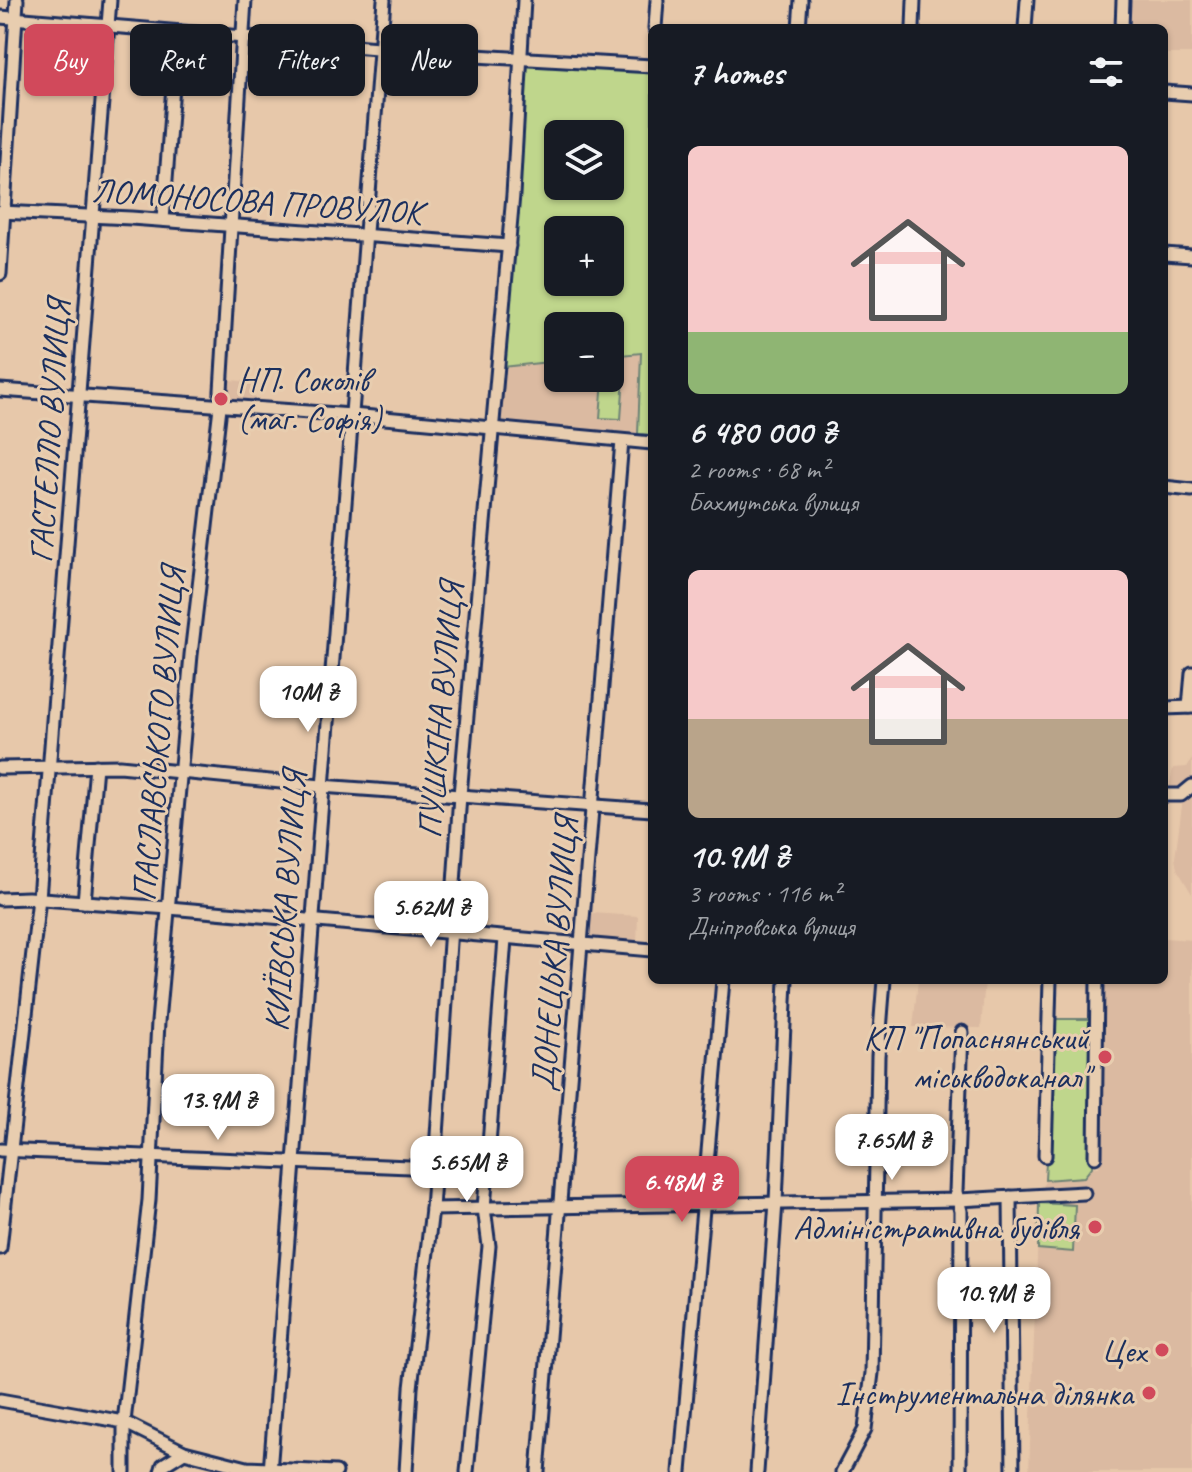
<!DOCTYPE html>
<html lang="en">
<head>
<meta charset="utf-8">
<style>
  :root { --surface:#171b24; --page:#20242c; --text:#f1f3f6; --muted:#9ea1a6; --accent:#d1495b }
  body { margin:0; font-family:Caveat,sans-serif; background:var(--page); color:var(--text); height:100vh; display:flex; flex-direction:column; font-size:30px; white-space:nowrap }
  * { box-sizing:border-box; margin:0 }
  p { font-size:26px; color:var(--muted) }
  .icon { flex:none; width:44px; height:44px; fill:none; stroke:currentColor; stroke-width:2; stroke-linecap:round; stroke-linejoin:round }
  .map { position:relative; flex:1; overflow:hidden }
  .side { position:absolute; left:648px; top:24px; width:520px; height:960px; display:flex; flex-direction:column; background:var(--surface); border-radius:12px; box-shadow:0 2px 6px #0004 }
  .side>* { flex:none }
  .top-card { position:absolute; left:24px; top:24px; width:504px; height:72px; display:flex; gap:16px }
  .controls { position:absolute; left:544px; top:120px; display:grid; gap:16px }
  .controls a { display:grid; place-items:center; width:80px; height:80px; border-radius:12px; background:var(--surface); box-shadow:0 2px 6px #0004; font-size:40px }
  .price { position:absolute; translate:-50% -68px; padding:0 18px; border-radius:16px; background:#fff; color:#222; font-size:26px; line-height:52px; filter:drop-shadow(0 2px 4px #0008) }
  .price::after { content:''; position:absolute; left:50%; top:48px; width:24px; height:18px; margin-left:-12px; background:inherit; clip-path:polygon(0 0,100% 0,50% 100%) }
  .price.current { background:var(--accent); color:#fff }
  ul { padding:0; list-style:none }
  li { display:grid; align-content:center; gap:16px; height:424px; padding:0 40px }
  li span { display:grid; place-items:center; height:248px; border-radius:12px; color:#555 }
  li>.icon { margin-inline-start:auto }
  span .icon { width:144px; height:144px; fill:#fffc; stroke-width:1 }
  li b { font-size:34px }
  h2 { display:flex; justify-content:space-between; align-items:center; height:96px; padding:0 40px; font-size:34px }
  .pill { padding:0 28px; border-radius:12px; background:var(--surface); box-shadow:0 2px 6px #0004; font-size:28px; line-height:72px }
  .pill.current { background:var(--accent); color:#fff }
  .map>svg:first-child { display:block }
</style>
</head>
<body>
<div class="map">
<svg width="1192" height="1472" viewBox="0 0 1192 1472">
  <rect width="100%" height="100%" fill="#e7c8aa"/>
  <filter id="ink" filterUnits="userSpaceOnUse"><feTurbulence type="fractalNoise" baseFrequency=".0125" numOctaves="2"/><feDisplacementMap in="SourceGraphic" scale="16" xChannelSelector="R" yChannelSelector="G"/><feConvolveMatrix kernelMatrix="1 2 1 2 8 2 1 2 1" color-interpolation-filters="sRGB"/></filter>
  <g filter="url(#ink)">
    <g fill="#dbbaa1">
      <path d="M1129,0H1192V54H1164V28H1127Z"/>
      <path d="M641,352L638,434L498,424L503,367L558,361V378H610V356Z"/>
      <path d="M229,380L256,382L254,405L227,403Z"/>
      <path d="M1192,759V776L1179,793H1168L1173,768L1187,767Z"/>
      <path d="M1192,790V894L1177,869L1175,858L1183,798Z"/>
      <path d="M591,913L638,916L637,943L591,940Z"/>
      <path d="M1164,938L1192,940V1472H1029L1039,1203L1045,1180L1084,1177L1092,1167H1099L1102,980H1164Z"/>
      <path d="M918,980H985L981,1028L913,1027Z"/>
    </g>
    <g fill="#bfd68c" stroke="#6d8275" stroke-width="2" fill-rule="evenodd">
      <path d="M526,61L652,70V435L638,434L641,353L610,356V326H558V361L503,367ZM558,134H610V186H558ZM558,230H610V282H558Z"/>
      <path d="M610,375L624,376L621,419L600,418L603,378Z"/>
      <path d="M1054,1019H1093L1092,1167L1084,1177L1045,1180Z"/>
      <path d="M1039,1203L1075,1205L1073,1252L1038,1249Z"/>
    </g>
    <g fill="none" stroke-linecap="round" stroke-linejoin="round">
      <defs>
        <g id="minor">
          <path d="M0,17L475,56L652,66"/>
          <path d="M655,28L657,0"/>
          <path d="M799,28L801,0"/>
          <path d="M913,28L914,0"/>
          <path d="M1025,28L1027,0"/>
          <path d="M1122,28L1123,0"/>
          <path d="M1164,92L1192,94"/>
          <path d="M0,212L131,218L509,246"/>
          <path d="M163,220L177,32"/>
          <path d="M1164,254L1192,256"/>
          <path d="M0,274L17,0"/>
          <path d="M0,390L352,415L652,443"/>
          <path d="M1164,487L1192,490"/>
          <path d="M1189,707L1192,673"/>
          <path d="M1164,708L1192,707"/>
          <path d="M0,768L120,766L321,786L652,810"/>
          <path d="M1164,795H1181L1192,786"/>
          <path d="M0,899L28,898L169,908L652,950"/>
          <path d="M84,902L96,766"/>
          <path d="M0,1150L434,1168"/>
          <path d="M1045,1156L1050,980"/>
          <path d="M1095,1157L1097,980"/>
          <path d="M1010,1197L1013,1472"/>
          <path d="M432,1209L959,1200L1084,1193"/>
          <path d="M0,1248L39,898L110,0"/>
          <path d="M0,1400L124,1422L184,1452L247,1468L336,1472"/>
          <path d="M124,1472V1422L149,1200L158,1022L191,655L220,407L245,0"/>
          <path d="M161,1472L163,1465L184,1452"/>
          <path d="M270,1472L384,0"/>
          <path d="M406,1472L411,1388L432,1209L460,795L513,195L524,0"/>
          <path d="M467,1472L489,1246L484,1208L505,939"/>
          <path d="M538,1472L622,441"/>
          <path d="M680,1472L723,980"/>
          <path d="M757,1472L776,1202L786,980"/>
          <path d="M842,1472L865,1429L872,1373L878,1056L884,980"/>
          <path d="M960,1472L961,1211L956,1192L962,1032"/>
        </g>
      </defs>
      <use href="#minor" stroke="#1b2f5e" stroke-width="17"/>
      <use href="#minor" stroke="#e8cdaf" stroke-width="11"/>
    </g>
  </g>
  <g fill="#d1495b" stroke="#e8cdaf" stroke-width="3">
    <circle cx="221" cy="399" r="8"/>
    <circle cx="1105" cy="1057" r="8"/>
    <circle cx="1095" cy="1227" r="8"/>
    <circle cx="1162" cy="1350" r="8"/>
    <circle cx="1149" cy="1393" r="8"/>
  </g>
  <g text-anchor="middle" dominant-baseline="central" stroke-width="6" stroke-linejoin="round" paint-order="stroke">
    <g font-size="34" fill="#1b2f5e" stroke="#e8cdaf">
      <text transform="translate(257 201) rotate(4)">ЛОМОНОСОВА ПРОВУЛОК</text>
      <text transform="translate(49 431) rotate(-86)">ГАСТЕЛЛО ВУЛИЦЯ</text>
      <text transform="translate(440 710) rotate(-85)">ПУШКІНА ВУЛИЦЯ</text>
      <text transform="translate(158 734) rotate(-85)">ПАСЛАВСЬКОГО ВУЛИЦЯ</text>
      <text transform="translate(285 901) rotate(-86)">КИЇВСЬКА ВУЛИЦЯ</text>
      <text transform="translate(554 954) rotate(-85)">ДОНЕЦЬКА ВУЛИЦЯ</text>
    </g>
    <g font-size="34" fill="#1b2f5e" stroke="#e8cdaf" text-anchor="end">
      <text x="237" y="379" text-anchor="start">НП. Соколів<tspan x="237" dy="39">(маг. Софія)</tspan></text>
      <text x="1089" y="1037">КП "Попаснянський<tspan x="1089" dy="39">міськводоканал"</tspan></text>
      <text x="1079" y="1227">Адміністративна будівля</text>
      <text x="1146" y="1350">Цех</text>
      <text x="1133" y="1393">Інструментальна ділянка</text>
    </g>
  </g>
</svg>
<div class="controls">
<a><svg class="icon" aria-label="layers" viewBox="0 0 24 24"><path d="M12 4l9 5-9 5-9-5zM3 14l9 5 9-5"/></svg></a>
<a>+</a>
<a>−</a>
</div>
<b class="price" style="left:308px;top:734px">10M ₴</b>
<b class="price" style="left:431px;top:949px">5.62M ₴</b>
<b class="price" style="left:218px;top:1142px">13.9M ₴</b>
<b class="price" style="left:892px;top:1182px">7.65M ₴</b>
<b class="price" style="left:467px;top:1204px">5.65M ₴</b>
<b class="price current" style="left:682px;top:1224px">6.48M ₴</b>
<b class="price" style="left:994px;top:1335px">10.9M ₴</b>
<div class="top-card">
<a class="pill current">Buy</a>
<a class="pill">Rent</a>
<a class="pill">Filters</a>
<a class="pill">New</a>
</div>
<section class="side">
<h2>7 homes<svg class="icon" aria-label="filters" viewBox="0 0 24 24"><path d="M4 7h16M4 17h16"/><circle cx="9" cy="7" r="2"/><circle cx="15" cy="17" r="2"/></svg></h2>
<ul>
<li><span style="background:linear-gradient(#f6c9c9 75%,#8fb573 0)"><svg class="icon" aria-label="home" viewBox="0 0 24 24"><path d="M3 11l9-7 9 7M6 9v11h12V9"/></svg></span><div><b>6 480 000 ₴</b><p>2 rooms · 68 m²</p><p>Бахмутська вулиця</p></div></li>
<li><span style="background:linear-gradient(#f6c9c9 60%,#b9a48a 0)"><svg class="icon" aria-label="home" viewBox="0 0 24 24"><path d="M3 11l9-7 9 7M6 9v11h12V9"/></svg></span><div><b>10.9M ₴</b><p>3 rooms · 116 m²</p><p>Дніпровська вулиця</p></div></li>
</ul>
</section>
</div>
</body>
</html>
